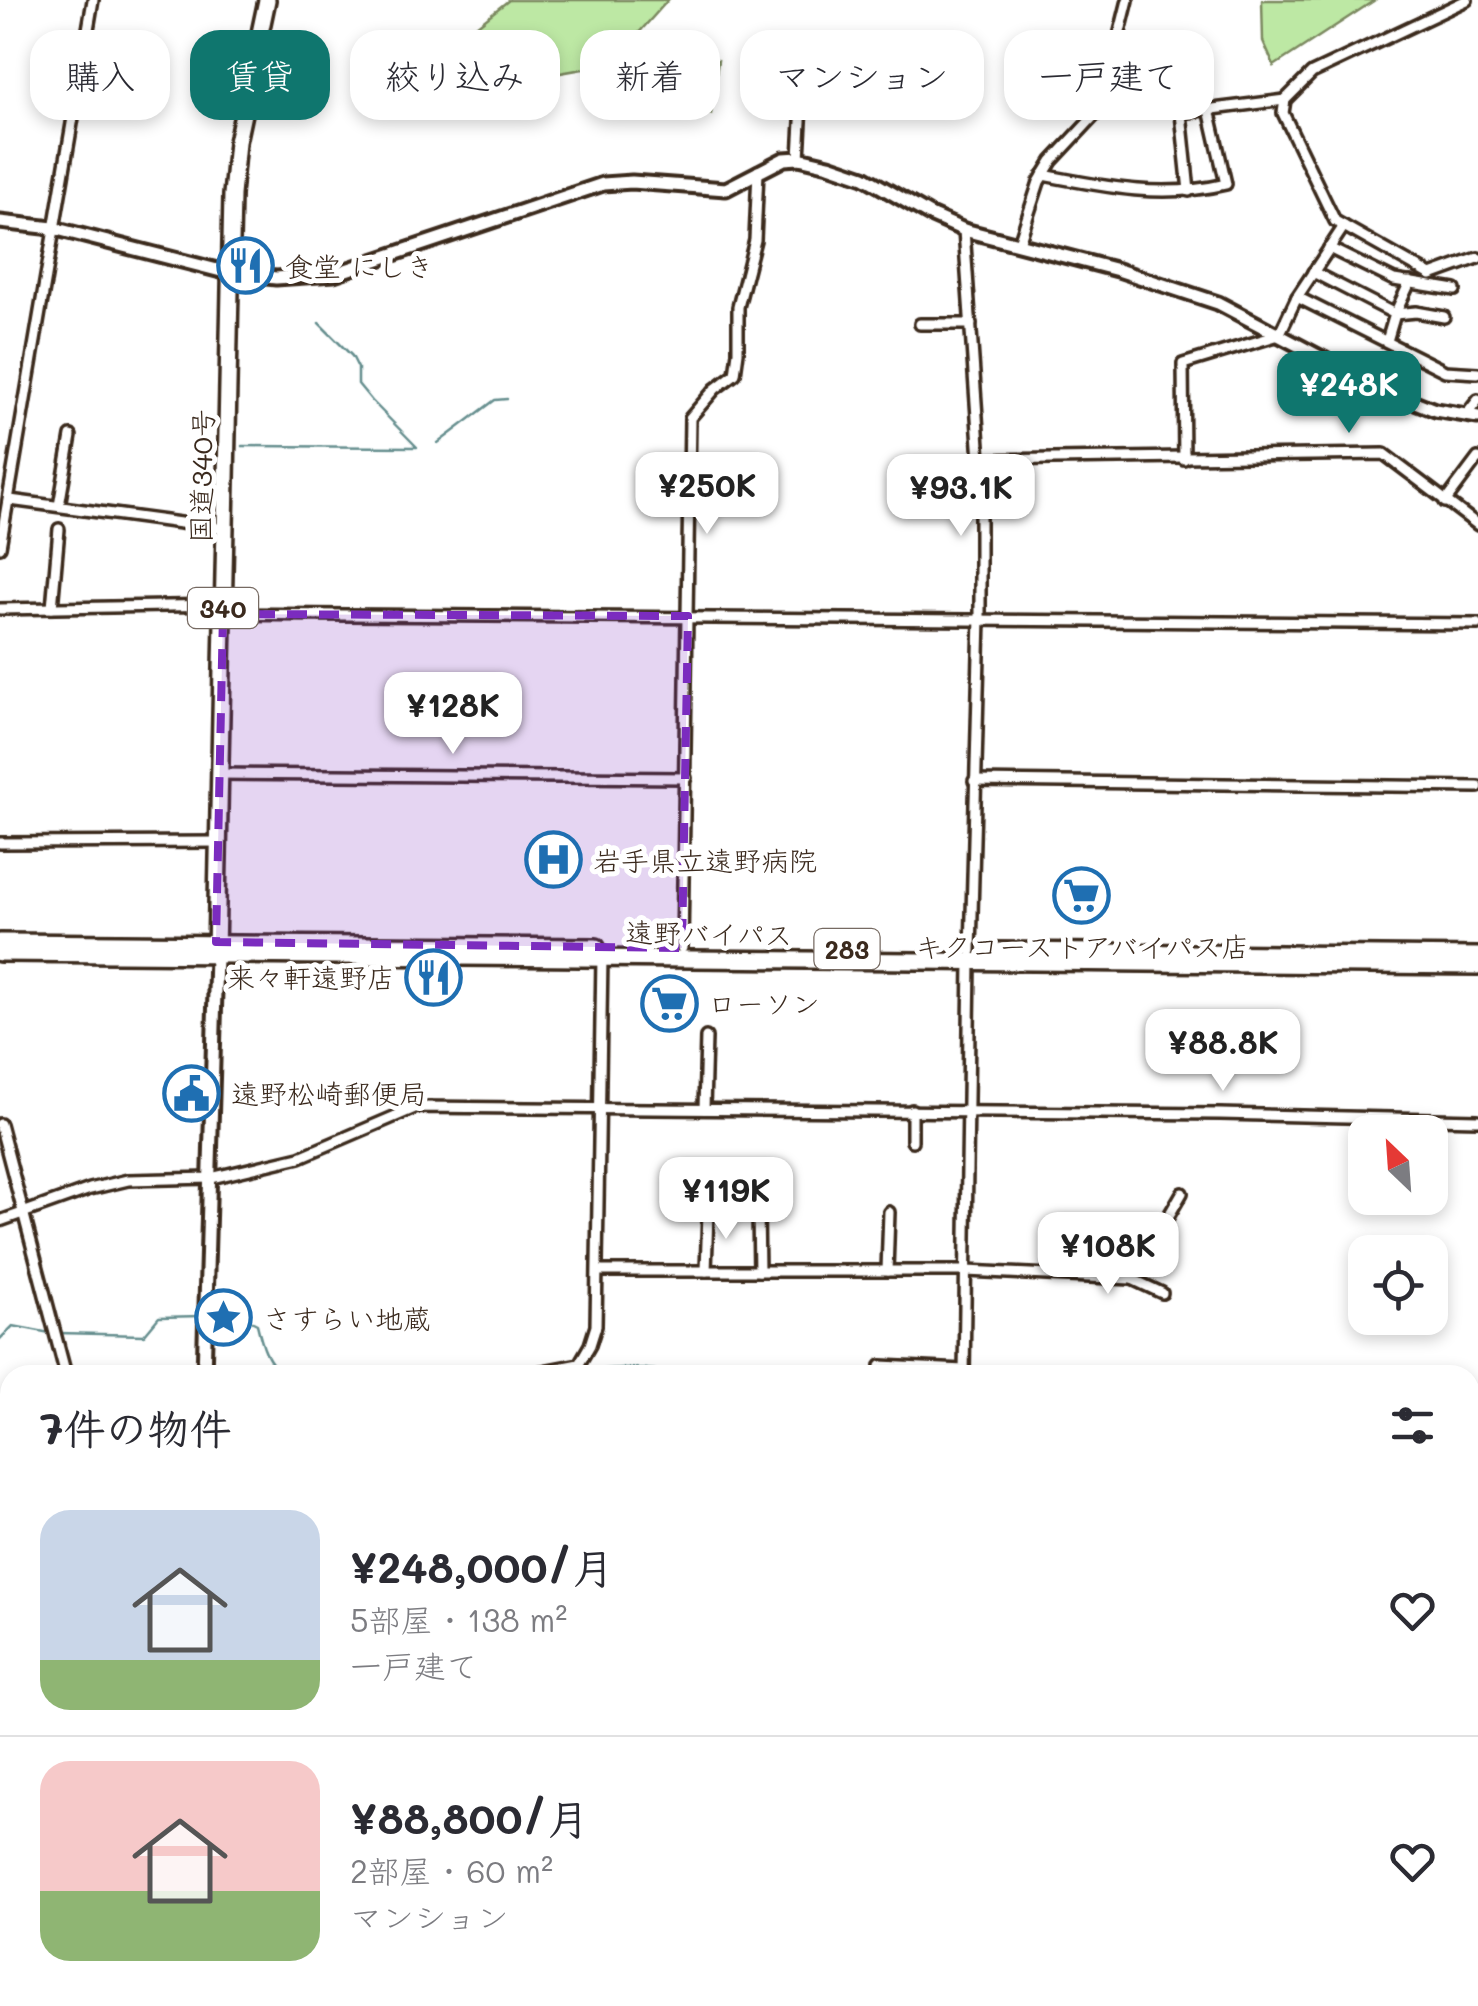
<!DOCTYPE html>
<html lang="ja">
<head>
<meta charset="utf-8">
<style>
  :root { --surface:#fff; --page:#f7f7f7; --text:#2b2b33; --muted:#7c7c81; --line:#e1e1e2; --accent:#0f766e }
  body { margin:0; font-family:Mali,"Klee One",sans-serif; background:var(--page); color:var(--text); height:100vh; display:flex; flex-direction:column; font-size:38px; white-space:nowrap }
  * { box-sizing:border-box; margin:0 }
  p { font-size:32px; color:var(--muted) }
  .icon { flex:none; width:55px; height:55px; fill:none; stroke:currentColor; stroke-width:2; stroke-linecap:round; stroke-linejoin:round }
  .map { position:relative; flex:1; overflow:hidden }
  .side { position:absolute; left:0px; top:1365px; width:1480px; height:642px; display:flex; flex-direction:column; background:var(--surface); border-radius:30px 30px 0 0; box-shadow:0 5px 15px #0003 }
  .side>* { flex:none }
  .guide { position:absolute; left:30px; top:30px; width:1420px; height:90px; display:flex; gap:20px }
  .needle { width:65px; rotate:335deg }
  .controls { position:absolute; left:1348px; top:1115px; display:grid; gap:20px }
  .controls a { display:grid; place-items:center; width:100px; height:100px; border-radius:20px; background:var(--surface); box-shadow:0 5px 15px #0003; font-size:50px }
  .price { position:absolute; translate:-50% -85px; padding:0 22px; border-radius:20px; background:#fff; color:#222; font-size:32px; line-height:65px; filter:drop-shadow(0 2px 5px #0008) }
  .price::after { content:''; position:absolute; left:50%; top:60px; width:30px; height:22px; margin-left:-15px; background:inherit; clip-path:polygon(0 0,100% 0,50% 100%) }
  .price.on { background:var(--accent); color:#fff }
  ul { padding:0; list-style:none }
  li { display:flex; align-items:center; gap:30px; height:250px; padding:0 40px }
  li+li { border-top:2px solid var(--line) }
  li span { display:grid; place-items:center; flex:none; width:280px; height:200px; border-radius:30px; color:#555 }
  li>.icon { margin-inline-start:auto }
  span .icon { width:120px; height:120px; fill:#fffc; stroke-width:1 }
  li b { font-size:42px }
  h2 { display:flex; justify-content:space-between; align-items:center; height:120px; padding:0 40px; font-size:42px }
  .chip { padding:0 35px; border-radius:30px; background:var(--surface); box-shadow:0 5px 15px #0003; font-size:35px; line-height:90px }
  .chip.on { background:var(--accent); color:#fff }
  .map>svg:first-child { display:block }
</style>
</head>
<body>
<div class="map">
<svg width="1478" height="2006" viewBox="0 0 1478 2006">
  <rect width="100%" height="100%" fill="#fff"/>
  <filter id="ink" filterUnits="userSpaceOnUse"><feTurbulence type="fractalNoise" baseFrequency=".01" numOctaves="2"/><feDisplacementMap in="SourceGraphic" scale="20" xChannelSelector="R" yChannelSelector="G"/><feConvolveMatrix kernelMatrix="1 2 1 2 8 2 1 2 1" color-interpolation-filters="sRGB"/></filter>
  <g filter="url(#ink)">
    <g fill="#bde8a4" stroke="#7c8961" stroke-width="2.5">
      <path d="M509,0H668L611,64L424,97L425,66Z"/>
      <path d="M1262,0H1375L1274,66L1263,41Z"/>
      <path d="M665,54L718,60L711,114L659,108Z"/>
      <path d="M1470,1521L1478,1523V1610L1470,1611Z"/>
      <path d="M1470,1786L1478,1788V2006H1030L1038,1998H1470Z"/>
    </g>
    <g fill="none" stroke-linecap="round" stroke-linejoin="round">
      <g stroke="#668f8f" stroke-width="2.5">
        <path d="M438,443L495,400L507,399"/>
        <path d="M242,446L417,447L372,401L358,384V368L352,356L319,323"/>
        <path d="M209,1316L245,1318L257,1324C262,1345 266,1361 283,1375"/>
        <path d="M58,1333L144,1335L159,1317L201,1316"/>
        <path d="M0,1339L13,1326L50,1333"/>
        <path d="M556,1375C597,1369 638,1363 678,1375"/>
      </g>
      <g stroke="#82d3db" stroke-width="18">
        <path d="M1470,1503L1478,1506"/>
        <path d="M0,1738L10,1732"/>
      </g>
      <defs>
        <g id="minor">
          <path d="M1467,0L1312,73L1285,100L1283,113L1335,221L1431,275L1478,258"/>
          <path d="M1104,92L1178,84L1189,191"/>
          <path d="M1181,113L1285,100"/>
          <path d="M799,158L804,67L816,52"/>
          <path d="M1043,175C1104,187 1164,199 1226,184L1209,109"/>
          <path d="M964,230L980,460V618L971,951"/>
          <path d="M1019,243L1039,182L1052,161L1095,115L1106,88L1128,0"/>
          <path d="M1329,248L1394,280L1455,290"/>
          <path d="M1313,272L1395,314L1387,341"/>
          <path d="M1297,297L1445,371L1478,373"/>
          <path d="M1395,314L1416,312L1444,317"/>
          <path d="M1395,314L1410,282"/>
          <path d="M920,324H971"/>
          <path d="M1467,414L1478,400"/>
          <path d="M1184,459L1183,364L1279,335L1297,297L1344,226"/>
          <path d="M980,460L1384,454L1478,525"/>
          <path d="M10,500L225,529"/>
          <path d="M1445,502L1478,458"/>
          <path d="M59,506L71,436"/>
          <path d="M0,547L93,0"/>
          <path d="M52,608L59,529"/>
          <path d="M0,609L223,605"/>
          <path d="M223,614L1478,624"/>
          <path d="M220,774L686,778"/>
          <path d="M974,781L1478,787"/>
          <path d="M0,843L219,842"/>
          <path d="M682,948L690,418L715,389L735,374L738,352V307L755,240L758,171"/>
          <path d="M704,1109L706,1037"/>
          <path d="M0,1124L66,1375"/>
          <path d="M912,1141V1110"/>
          <path d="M758,1212L759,1271"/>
          <path d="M0,1221L90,1189L128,1180L211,1178L300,1157L417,1107L1220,1114L1478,1120"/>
          <path d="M598,1271H966L1132,1279L1182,1193"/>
          <path d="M706,1271L708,1212"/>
          <path d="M887,1271L889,1212"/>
          <path d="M1132,1279L1162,1293"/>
          <path d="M881,1366L964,1370"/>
          <path d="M522,1375L579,1364L590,1345L596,1326L602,957"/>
          <path d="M964,1375L970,961"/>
          <path d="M1470,1423L1478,1421"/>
          <path d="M1470,1450H1478"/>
          <path d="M0,1605L10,1601"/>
          <path d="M0,1880L10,1876"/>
          <path d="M0,1992L10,1987"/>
          <path d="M417,1998L421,2006"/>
          <path d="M770,1998L774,2006"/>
          <path d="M842,1998L846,2006"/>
          <path d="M922,1998L923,2006"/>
          <path d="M68,2006V1998"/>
          <path d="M256,2006L257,1998"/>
          <path d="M398,2006L399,1998"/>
          <path d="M490,2006L496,1998"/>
          <path d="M546,2006L552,1998"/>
          <path d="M651,2006L671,1998"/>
        </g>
        <g id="tertiary">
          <path d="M0,222L53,228L229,273L276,278L334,274L603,184L632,182L726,189L784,159L799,158L829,165L864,177L930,215L964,230L1118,270L1218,303L1377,387L1435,410L1478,417"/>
          <path d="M204,1375L216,956"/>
          <path d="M1470,1701L1478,1702"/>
          <path d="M162,2006L163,1998"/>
          <path d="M410,2006V1998"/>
        </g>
        <g id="trunk">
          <path d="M0,942L596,947"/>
          <path d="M994,951L1478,956"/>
          <path d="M216,952L232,195L237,142L267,0"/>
          <path d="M0,953L1478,966"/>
        </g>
      </defs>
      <use href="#minor" stroke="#3b2a1e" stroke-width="16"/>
      <use href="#tertiary" stroke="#3b2a1e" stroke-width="19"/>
      <use href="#trunk" stroke="#3b2a1e" stroke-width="22"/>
      <use href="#minor" stroke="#fff" stroke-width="9"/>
      <use href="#tertiary" stroke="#fff" stroke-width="11"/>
      <use href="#trunk" stroke="#fff" stroke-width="15"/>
      <g stroke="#3b2a1e" stroke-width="2.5" stroke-dasharray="15 8" stroke-linecap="butt">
        <path d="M1470,1710L1478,1711"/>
        <path d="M527,2006L534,1998"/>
      </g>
    </g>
  </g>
  <path fill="#7b2cbf" fill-opacity="0.2" stroke="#7b2cbf" stroke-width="8" stroke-dasharray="20 12" stroke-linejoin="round" d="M223,614L688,616L682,948L216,942Z"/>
  <defs>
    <symbol id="restaurant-ring" viewBox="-11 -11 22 22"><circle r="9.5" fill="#fff" stroke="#1f6fb2" stroke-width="1.5"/><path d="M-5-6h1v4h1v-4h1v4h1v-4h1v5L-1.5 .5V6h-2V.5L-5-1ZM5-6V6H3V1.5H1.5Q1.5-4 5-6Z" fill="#1f6fb2"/></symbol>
    <symbol id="hospital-ring" viewBox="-11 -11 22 22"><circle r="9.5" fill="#fff" stroke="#1f6fb2" stroke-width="1.5"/><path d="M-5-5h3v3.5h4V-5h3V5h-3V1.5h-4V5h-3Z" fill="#1f6fb2"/></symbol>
    <symbol id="supermarket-ring" viewBox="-11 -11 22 22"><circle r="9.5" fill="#fff" stroke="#1f6fb2" stroke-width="1.5"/><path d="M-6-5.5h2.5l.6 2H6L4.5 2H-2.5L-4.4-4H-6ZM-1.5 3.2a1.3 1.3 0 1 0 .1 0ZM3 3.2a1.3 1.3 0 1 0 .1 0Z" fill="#1f6fb2"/></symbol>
    <symbol id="civic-ring" viewBox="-11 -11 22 22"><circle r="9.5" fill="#fff" stroke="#1f6fb2" stroke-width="1.5"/><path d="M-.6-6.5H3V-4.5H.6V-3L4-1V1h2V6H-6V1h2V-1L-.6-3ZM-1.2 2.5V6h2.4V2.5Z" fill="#1f6fb2"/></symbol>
    <symbol id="sight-ring" viewBox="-11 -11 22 22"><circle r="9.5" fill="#fff" stroke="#1f6fb2" stroke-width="1.5"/><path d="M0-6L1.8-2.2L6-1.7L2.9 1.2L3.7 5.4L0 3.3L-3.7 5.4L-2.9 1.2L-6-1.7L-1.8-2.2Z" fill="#1f6fb2"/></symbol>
  </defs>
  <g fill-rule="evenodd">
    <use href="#restaurant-ring" x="214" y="234" width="63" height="63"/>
    <use href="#hospital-ring" x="522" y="828" width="63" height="63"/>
    <use href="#supermarket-ring" x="1050" y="864" width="63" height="63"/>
    <use href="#restaurant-ring" x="402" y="946" width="63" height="63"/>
    <use href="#supermarket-ring" x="638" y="972" width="63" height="63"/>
    <use href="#civic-ring" x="160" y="1062" width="63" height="63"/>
    <use href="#sight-ring" x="192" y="1286" width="63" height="63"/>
  </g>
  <g text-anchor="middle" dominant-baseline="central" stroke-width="10" stroke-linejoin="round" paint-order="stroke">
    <g fill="#fff" stroke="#766a62" stroke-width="2.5">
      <rect x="188" y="588" width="70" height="40" rx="8"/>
      <rect x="814.5" y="929" width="65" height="40" rx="8"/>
    </g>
    <g font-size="25" font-weight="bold" fill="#3b2a1e">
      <text x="223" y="608">340</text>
      <text x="847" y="949">283</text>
    </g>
    <g font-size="28" fill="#3b2a1e" stroke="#fff" text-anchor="start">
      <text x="285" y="266">食堂 にしき</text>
      <text x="593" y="860">岩手県立遠野病院</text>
      <text x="1082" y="946" text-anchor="middle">キクコーストアバイパス店</text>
      <text x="395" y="977" text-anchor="end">来々軒遠野店</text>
      <text x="708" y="1003">ローソン</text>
      <text x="231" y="1093">遠野松崎郵便局</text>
      <text x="263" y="1318">さすらい地蔵</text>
    </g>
    <g font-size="28" fill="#3b2a1e" stroke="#fff">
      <text transform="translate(201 476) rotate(-89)">国道340号</text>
      <text transform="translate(709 933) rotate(1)">遠野バイパス</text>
    </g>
  </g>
</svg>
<div class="controls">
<a><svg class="needle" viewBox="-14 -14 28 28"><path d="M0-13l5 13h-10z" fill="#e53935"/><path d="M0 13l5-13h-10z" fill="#7c7c81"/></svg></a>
<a><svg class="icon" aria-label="locate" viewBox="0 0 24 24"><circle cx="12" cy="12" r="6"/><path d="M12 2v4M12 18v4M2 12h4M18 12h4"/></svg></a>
</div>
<b class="price on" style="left:1349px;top:436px">¥248K</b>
<b class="price" style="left:707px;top:537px">¥250K</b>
<b class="price" style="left:961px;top:539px">¥93.1K</b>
<b class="price" style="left:453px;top:757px">¥128K</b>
<b class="price" style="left:1223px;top:1094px">¥88.8K</b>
<b class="price" style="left:726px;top:1242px">¥119K</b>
<b class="price" style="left:1108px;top:1297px">¥108K</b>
<div class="guide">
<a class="chip">購入</a>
<a class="chip on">賃貸</a>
<a class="chip">絞り込み</a>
<a class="chip">新着</a>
<a class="chip">マンション</a>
<a class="chip">一戸建て</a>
</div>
<section class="side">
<h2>7件の物件<svg class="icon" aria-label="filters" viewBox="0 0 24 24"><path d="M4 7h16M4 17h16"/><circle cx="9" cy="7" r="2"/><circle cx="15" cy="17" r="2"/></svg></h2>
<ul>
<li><span style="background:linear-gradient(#c9d6e8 75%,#8fb573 0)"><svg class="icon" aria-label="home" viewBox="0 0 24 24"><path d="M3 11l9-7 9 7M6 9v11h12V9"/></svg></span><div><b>¥248,000/月</b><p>5部屋 · 138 m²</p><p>一戸建て</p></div><svg class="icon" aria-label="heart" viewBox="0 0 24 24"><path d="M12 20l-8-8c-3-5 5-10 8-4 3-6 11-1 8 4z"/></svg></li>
<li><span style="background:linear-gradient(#f6c9c9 65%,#8fb573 0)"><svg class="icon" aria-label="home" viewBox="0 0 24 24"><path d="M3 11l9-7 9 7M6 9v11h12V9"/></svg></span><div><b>¥88,800/月</b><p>2部屋 · 60 m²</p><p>マンション</p></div><svg class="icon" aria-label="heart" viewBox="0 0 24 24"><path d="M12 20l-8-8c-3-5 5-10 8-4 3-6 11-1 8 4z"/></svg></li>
</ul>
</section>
</div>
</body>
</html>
